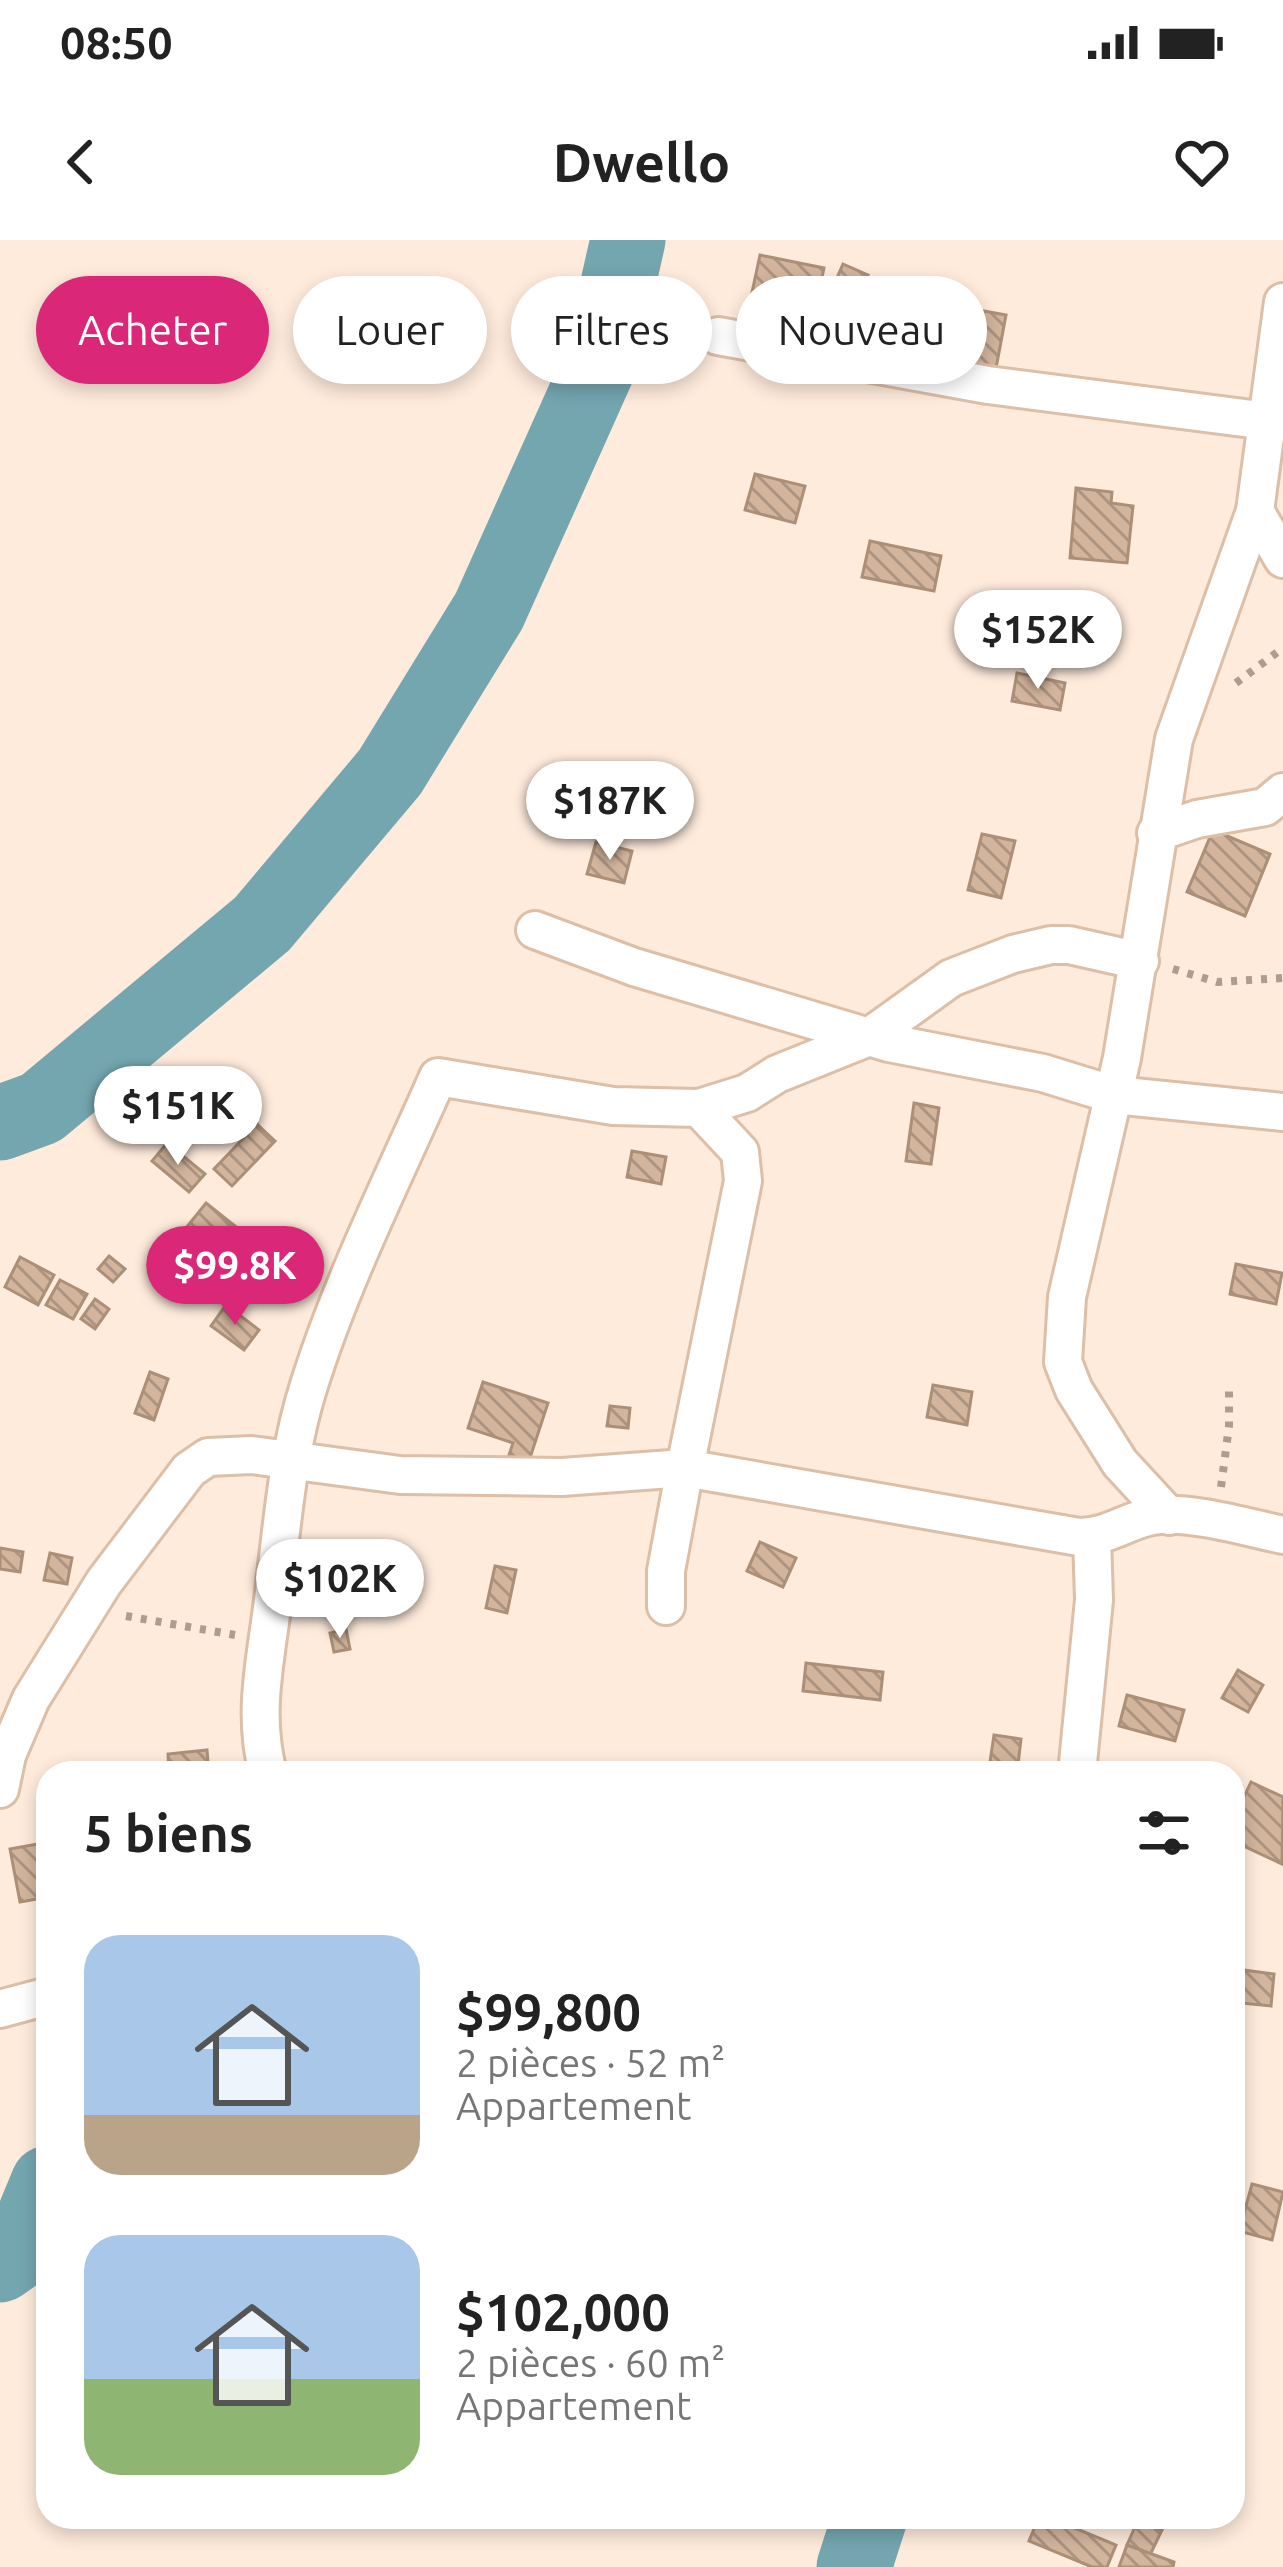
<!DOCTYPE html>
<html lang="fr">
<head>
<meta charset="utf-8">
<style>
  :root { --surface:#fff; --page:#f6f6f6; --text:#222; --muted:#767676; --accent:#db2777 }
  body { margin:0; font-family:Ubuntu,sans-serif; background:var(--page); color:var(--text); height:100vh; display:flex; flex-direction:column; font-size:45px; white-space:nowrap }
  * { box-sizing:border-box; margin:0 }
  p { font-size:39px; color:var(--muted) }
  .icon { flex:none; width:66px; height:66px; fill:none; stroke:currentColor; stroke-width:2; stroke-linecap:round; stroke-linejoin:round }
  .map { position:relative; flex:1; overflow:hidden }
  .side { position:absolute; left:36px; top:1521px; width:1209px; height:768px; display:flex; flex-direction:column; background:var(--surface); border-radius:36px; box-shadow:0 6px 18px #0003 }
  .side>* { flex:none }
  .guide { position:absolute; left:36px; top:36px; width:1212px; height:108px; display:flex; gap:24px }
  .price { position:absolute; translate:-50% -102px; padding:0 27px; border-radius:42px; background:#fff; color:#222; font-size:39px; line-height:78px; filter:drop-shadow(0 3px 6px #0008) }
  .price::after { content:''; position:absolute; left:50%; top:72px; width:36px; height:27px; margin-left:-18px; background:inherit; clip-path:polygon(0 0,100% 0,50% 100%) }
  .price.current { background:var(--accent); color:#fff }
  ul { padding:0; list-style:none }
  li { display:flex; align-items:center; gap:36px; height:300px; padding:0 48px }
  li span { display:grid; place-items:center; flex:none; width:336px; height:240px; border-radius:36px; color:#555 }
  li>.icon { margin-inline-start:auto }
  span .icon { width:144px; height:144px; fill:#fffc; stroke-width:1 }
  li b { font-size:51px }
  h2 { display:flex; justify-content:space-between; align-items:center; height:144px; padding:0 48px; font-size:51px }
  .tag { padding:0 42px; border-radius:54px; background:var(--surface); box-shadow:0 6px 18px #0003; font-size:42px; line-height:108px }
  .tag.current { background:var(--accent); color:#fff }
  .status { display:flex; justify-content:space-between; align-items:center; height:84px; padding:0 60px; background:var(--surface); direction:ltr }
  .status svg { height:33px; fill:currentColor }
  header { display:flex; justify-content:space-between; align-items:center; height:156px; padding:0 48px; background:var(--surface); font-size:54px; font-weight:700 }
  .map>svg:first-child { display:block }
</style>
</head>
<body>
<div class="status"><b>08:50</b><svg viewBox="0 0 49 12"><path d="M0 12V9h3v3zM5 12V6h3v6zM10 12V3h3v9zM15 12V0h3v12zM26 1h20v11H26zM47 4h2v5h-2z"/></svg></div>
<header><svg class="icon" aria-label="back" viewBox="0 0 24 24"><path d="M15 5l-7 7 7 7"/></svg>Dwello<svg class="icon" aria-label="heart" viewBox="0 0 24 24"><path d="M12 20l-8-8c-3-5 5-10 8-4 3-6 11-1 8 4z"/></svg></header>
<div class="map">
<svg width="1283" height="2327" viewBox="0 0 1283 2327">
  <defs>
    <pattern id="building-back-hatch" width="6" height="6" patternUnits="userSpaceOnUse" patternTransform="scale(3)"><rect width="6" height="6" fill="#d3b59d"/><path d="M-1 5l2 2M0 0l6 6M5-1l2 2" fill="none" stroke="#ac9480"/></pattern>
  </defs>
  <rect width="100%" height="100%" fill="#feebdc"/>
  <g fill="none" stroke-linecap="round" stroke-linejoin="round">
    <g stroke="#74a6b0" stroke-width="75">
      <path d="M0,883L41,868L262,684L390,532L489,371L600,123L628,0"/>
      <path d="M0,2025L20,2011L48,1943"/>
      <path d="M854,2327L870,2277"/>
    </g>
  </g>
  <g fill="url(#building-back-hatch)" stroke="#ac8f77" stroke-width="3">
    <path d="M760,15L824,28L812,85L748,71Z"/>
    <path d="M843,24L868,35L852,72L827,61Z"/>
    <path d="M984,71L1006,75L994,139L972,135Z"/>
    <path d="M755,234L805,246L795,283L745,270Z"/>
    <path d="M1076,248L1112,252L1111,263L1133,266L1127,323L1070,318Z"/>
    <path d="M870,301L941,316L934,351L862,337Z"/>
    <path d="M1017,433L1065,443L1060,470L1012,461Z"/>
    <path d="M1213,590L1270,614L1245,676L1187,652Z"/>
    <path d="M982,594L1015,601L1001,658L968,650Z"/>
    <path d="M596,602L632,611L624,643L587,634Z"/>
    <path d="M914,863L939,868L931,924L906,921Z"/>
    <path d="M257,884L275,901L232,946L214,929Z"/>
    <path d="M167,903L205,934L189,952L152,921Z"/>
    <path d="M632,911L666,917L661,944L627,937Z"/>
    <path d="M206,963L235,986L202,1027L173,1004Z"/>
    <path d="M109,1016L125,1029L113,1042L98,1029Z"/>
    <path d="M20,1017L54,1035L38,1065L5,1047Z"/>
    <path d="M1236,1024L1282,1033L1276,1064L1230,1054Z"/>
    <path d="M60,1040L87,1054L73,1079L46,1065Z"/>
    <path d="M95,1059L109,1069L95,1089L81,1079Z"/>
    <path d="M226,1065L259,1090L244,1110L211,1086Z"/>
    <path d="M150,1132L168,1139L154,1180L135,1173Z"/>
    <path d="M483,1142L548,1163L529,1221L509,1215L513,1203L468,1188Z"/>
    <path d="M933,1145L972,1152L967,1185L927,1177Z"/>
    <path d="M610,1166L630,1168L628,1188L607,1186Z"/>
    <path d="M760,1302L796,1318L783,1347L747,1331Z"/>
    <path d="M0,1308L23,1312L20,1332L0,1329Z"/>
    <path d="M50,1313L72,1318L67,1344L44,1340Z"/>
    <path d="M495,1326L516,1330L507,1373L486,1368Z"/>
    <path d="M346,1389L350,1409L334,1412L330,1393Z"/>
    <path d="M806,1423L883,1432L880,1460L803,1451Z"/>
    <path d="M1238,1430L1263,1445L1248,1472L1222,1458Z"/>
    <path d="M1127,1455L1184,1470L1175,1501L1119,1486Z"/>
    <path d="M994,1495L1021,1499L1018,1525L990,1522Z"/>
    <path d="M207,1510L209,1533H169L168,1514Z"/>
    <path d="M1251,1542L1283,1557L1282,1624L1233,1601V1580Z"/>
    <path d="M43,1603L48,1657L20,1662L10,1609Z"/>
    <path d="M1244,1730L1274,1734L1271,1766L1240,1763Z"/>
    <path d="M1252,1944L1283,1952L1272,2000L1239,1991Z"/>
    <path d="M1039,2277H1048L1116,2305L1107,2327H1092L1029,2301Z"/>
    <path d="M1138,2280L1162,2290L1150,2315L1127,2305Z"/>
    <path d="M1127,2305L1174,2322L1173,2327H1119Z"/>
  </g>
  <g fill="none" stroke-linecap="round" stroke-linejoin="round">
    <defs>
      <g id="minor">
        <path d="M718,96L988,145L1283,183"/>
        <path d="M1255,271L1283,319"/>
        <path d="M1156,593L1197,579L1265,567L1283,552"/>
        <path d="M535,690L634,727L889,803L1043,833L1114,855L1283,872"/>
        <path d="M1169,1276L1120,1223L1074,1150L1063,1122L1067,1057L1122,818L1174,499L1255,271L1283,62"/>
        <path d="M666,1366V1331L685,1228L743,941L740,912L699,868"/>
        <path d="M268,1533C252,1473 266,1419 273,1360C282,1288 287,1212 310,1142C343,1038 394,937 438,837L613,866L699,868L747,853L777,834L869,797L951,738L1013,714L1051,705H1069L1140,721"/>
        <path d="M1077,1533L1094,1360L1092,1297"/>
        <path d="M0,1549L7,1515L31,1459L104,1342L189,1230L208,1217L252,1215L400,1235L562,1237L685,1228L1079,1297C1108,1297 1126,1281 1152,1276C1189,1270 1246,1287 1283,1295"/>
        <path d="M0,1769L48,1756"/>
      </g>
    </defs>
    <use href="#minor" stroke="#ddbea6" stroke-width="42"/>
    <g stroke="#ad9d91" stroke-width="8" stroke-dasharray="6 9" stroke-linecap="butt">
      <path d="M1236,443L1283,408"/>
      <path d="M1173,729L1217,742L1283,738"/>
      <path d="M1221,1247L1229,1186V1147"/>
      <path d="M126,1376L235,1395"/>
    </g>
    <use href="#minor" stroke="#fff" stroke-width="36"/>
  </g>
</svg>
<b class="price" style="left:1038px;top:452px">$152K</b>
<b class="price" style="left:610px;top:623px">$187K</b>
<b class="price" style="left:178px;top:928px">$151K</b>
<b class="price current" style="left:235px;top:1088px">$99.8K</b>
<b class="price" style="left:340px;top:1401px">$102K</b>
<div class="guide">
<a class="tag current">Acheter</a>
<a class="tag">Louer</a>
<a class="tag">Filtres</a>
<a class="tag">Nouveau</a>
</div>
<section class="side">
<h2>5 biens<svg class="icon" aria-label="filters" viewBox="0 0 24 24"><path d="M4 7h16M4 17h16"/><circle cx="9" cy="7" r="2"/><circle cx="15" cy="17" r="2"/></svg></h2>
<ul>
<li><span style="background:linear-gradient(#a9c7e8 75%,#b9a48a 0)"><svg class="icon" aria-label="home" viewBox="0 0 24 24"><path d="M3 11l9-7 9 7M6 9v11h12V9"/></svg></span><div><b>$99,800</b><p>2 pièces · 52 m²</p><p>Appartement</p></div></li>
<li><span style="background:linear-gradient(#a9c7e8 60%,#8fb573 0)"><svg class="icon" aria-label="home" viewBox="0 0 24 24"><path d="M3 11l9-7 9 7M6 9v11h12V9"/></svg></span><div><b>$102,000</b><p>2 pièces · 60 m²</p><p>Appartement</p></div></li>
</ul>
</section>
</div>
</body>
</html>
